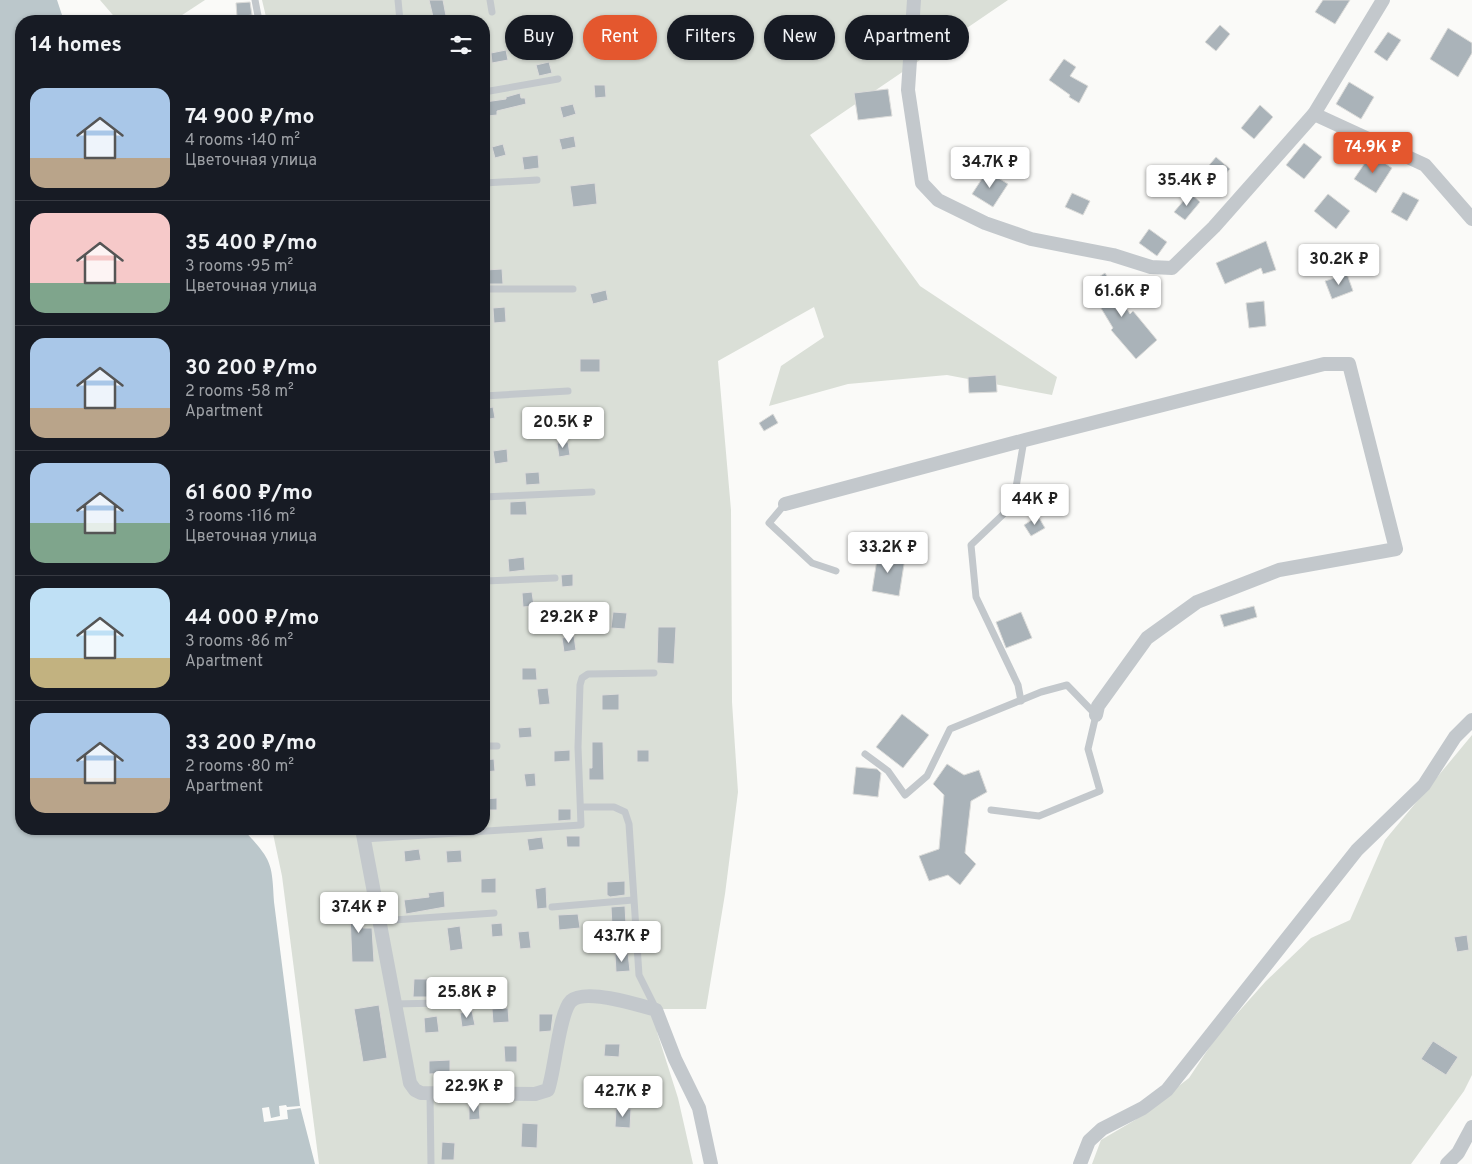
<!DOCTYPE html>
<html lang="en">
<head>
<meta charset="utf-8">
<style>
  :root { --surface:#171b24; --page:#242831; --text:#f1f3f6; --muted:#9ea1a6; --line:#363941; --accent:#e4572e }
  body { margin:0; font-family:Overpass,sans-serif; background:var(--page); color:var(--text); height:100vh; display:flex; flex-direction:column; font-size:19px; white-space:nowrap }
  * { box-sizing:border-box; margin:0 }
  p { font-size:16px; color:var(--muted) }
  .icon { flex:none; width:28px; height:28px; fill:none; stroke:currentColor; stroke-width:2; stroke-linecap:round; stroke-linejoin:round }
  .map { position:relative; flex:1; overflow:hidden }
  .drawer { position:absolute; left:15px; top:15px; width:475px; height:820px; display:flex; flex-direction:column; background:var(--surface); border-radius:20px; box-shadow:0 1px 4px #0004 }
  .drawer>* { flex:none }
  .hud { position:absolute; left:505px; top:15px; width:475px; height:45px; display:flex; gap:10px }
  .price { position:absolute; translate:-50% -42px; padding:0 11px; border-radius:5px; background:#fff; color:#222; font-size:16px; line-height:32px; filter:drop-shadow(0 1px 2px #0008) }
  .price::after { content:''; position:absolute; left:50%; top:30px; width:15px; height:11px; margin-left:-8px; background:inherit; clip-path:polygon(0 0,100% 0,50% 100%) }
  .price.on { background:var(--accent); color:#fff }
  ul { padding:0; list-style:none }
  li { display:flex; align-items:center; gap:15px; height:125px; padding:0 15px }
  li+li { border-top:1px solid var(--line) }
  li span { display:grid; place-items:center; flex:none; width:140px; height:100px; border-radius:15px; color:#555 }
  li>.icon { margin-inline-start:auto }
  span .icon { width:60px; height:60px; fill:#fffc; stroke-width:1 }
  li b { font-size:21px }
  h2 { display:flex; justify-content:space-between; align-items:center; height:60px; padding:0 15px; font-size:21px }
  .tag { padding:0 18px; border-radius:22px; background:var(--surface); box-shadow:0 1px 4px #0004; font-size:18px; line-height:45px }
  .tag.on { background:var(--accent); color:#fff }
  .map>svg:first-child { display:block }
</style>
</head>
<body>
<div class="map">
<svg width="1472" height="1164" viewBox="0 0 1472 1164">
  <rect width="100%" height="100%" fill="#fafaf8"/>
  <g fill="#dadfd7">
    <path d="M100,0H205L173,21H118Z"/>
    <path d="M262,0H1008L810,135L920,286L1057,377L1052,395L947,375L848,384L769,406L781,366L824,337L814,307L718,361L731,510L732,702L738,792L725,894L706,1009H663L657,1032L678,1098L693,1164H319L282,876L272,829H484V21H267Z"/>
    <path d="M1472,735V1075L1464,1091L1411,1164H1092L1101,1140L1135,1120L1189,1078L1217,1036L1266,981L1311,938L1350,920L1385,840Z"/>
  </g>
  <path fill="#bbc7cb" d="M0,0H57L64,21H21V829H243C271,860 272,860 274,902L300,1106L315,1164H0Z"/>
  <path fill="#fafaf8" d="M286,1105L287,1107L300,1106L301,1108L287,1110L288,1119L264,1122L262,1108L269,1107L271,1118L280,1116L279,1106Z"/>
  <g fill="#aab3b9" stroke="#dcdcda">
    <path d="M429,0H443L447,21H434Z"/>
    <path d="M1323,0H1350L1335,24L1315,12Z"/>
    <path d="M250,2L252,15L237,17L236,3Z"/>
    <path d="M539,21L541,31L529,33L527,23Z"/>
    <path d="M1220,25L1230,34L1216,51L1205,42Z"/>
    <path d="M1448,28L1472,43V53L1458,77L1430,59Z"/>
    <path d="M1388,32L1401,40L1387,61L1374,52Z"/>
    <path d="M506,50L508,60L492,63L491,53Z"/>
    <path d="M1064,59L1076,67L1070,76L1088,86L1079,103L1069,97L1070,95L1049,80Z"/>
    <path d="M549,62L552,73L539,76L536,65Z"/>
    <path d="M1349,82L1374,97L1361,119L1336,104Z"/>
    <path d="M594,85H605L606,97L595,98Z"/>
    <path d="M888,89L892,116L858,120L854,93Z"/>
    <path d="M520,93L521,98H525L526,104L497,111V115L487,116L485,102L506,99V97Z"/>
    <path d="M573,104L576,114L563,118L560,107Z"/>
    <path d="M1260,105L1273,117L1254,139L1241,128Z"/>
    <path d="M574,136L576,147L562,150L559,139Z"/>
    <path d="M1304,143L1322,157L1304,179L1286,165Z"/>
    <path d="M503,144L506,155L495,158L492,147Z"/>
    <path d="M1371,154L1392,168L1376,193L1354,179Z"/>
    <path d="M538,155L539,168L524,170L522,157Z"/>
    <path d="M1216,157L1230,169L1214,187L1200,176Z"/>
    <path d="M987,171L1008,184L993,207L972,194Z"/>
    <path d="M595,183L597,204L573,207L570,186Z"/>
    <path d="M1403,192L1419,200L1407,221L1391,212Z"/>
    <path d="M1072,193L1090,201L1083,215L1065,207Z"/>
    <path d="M1190,193L1200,202L1185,220L1174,212Z"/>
    <path d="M1328,194L1350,211L1336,229L1314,211Z"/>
    <path d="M1149,229L1167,242L1157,256L1139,243Z"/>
    <path d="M1266,241L1276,270L1263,274L1261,268L1225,284L1216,263Z"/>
    <path d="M502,269L503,284H487L486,270Z"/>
    <path d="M1105,273L1130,314L1133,311L1157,340L1136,359L1111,330L1113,328L1087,285Z"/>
    <path d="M1347,274L1353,291L1332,299L1325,281Z"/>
    <path d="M606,290L608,300L593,304L590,294Z"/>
    <path d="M1264,301L1266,326L1249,328L1246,303Z"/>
    <path d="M505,307L506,322L494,323L493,308Z"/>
    <rect x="580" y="359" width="20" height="13"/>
    <path d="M996,375L997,392L969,393L968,377Z"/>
    <path d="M493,407L495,418L484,420V409Z"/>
    <path d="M773,414L778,423L764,431L759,423Z"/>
    <path d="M568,442L570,455L559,457L557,443Z"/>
    <path d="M507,449L508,462L495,464L493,451Z"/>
    <path d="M539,472L540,484L526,485L525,473Z"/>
    <path d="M526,501L527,515H510V502Z"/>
    <path d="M1038,516L1045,528L1031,536L1024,525Z"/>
    <path d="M878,553L905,558L899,596L872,591Z"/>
    <path d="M524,557L525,570L509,572L508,559Z"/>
    <path d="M573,574V586L562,587L561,575Z"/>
    <path d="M532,592L534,606L523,607L522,593Z"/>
    <path d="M1254,606L1257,617L1224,627L1220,615Z"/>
    <path d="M613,612L627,613L625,629L611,628Z"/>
    <path d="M1021,612L1032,638L1006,648L996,622Z"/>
    <path d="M658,627H676L674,664L657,663Z"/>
    <path d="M574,636L576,650L564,652L562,638Z"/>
    <path d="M522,668H536L537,680H522Z"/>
    <path d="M548,688L550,704L539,705L537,689Z"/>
    <path d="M619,694V710H602V695Z"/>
    <path d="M902,714L929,735L903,768L876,747Z"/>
    <path d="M531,727L532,737L519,738L518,728Z"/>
    <path d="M592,742H603L604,780H589V768H592Z"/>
    <path d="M570,750V761L554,762V751Z"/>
    <rect x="637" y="750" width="12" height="12"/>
    <path d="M494,759L495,771L484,772V760Z"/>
    <path d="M947,764L964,775L979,770L987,792L971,801L965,853L976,864L960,885L948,875L929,881L919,856L939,849L944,795L933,784Z"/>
    <path d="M856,767L877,769L881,773L878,797L853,794Z"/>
    <path d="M535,773L536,786L526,787L524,774Z"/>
    <path d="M497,798V810H484V799Z"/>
    <path d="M558,809H571V820L558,821Z"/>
    <path d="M566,836H580V847H567Z"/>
    <path d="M542,837L544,849L529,851L527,839Z"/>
    <path d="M419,849L421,860L405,862L404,851Z"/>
    <path d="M461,850L462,862L447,863L446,851Z"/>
    <path d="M496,878V893H481V879Z"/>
    <path d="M625,881V895L610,897L607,895V882Z"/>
    <path d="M546,887L547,908L537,909L535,889Z"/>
    <path d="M444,891L445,907L406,914L404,900L429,897L428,893Z"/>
    <path d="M361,901L363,928H372L374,962H352L350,914L342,915L341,903Z"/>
    <path d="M625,906L626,925L612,926L611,907Z"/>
    <path d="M578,914L580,928L559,930L558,915Z"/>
    <path d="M502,923L503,936L492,937L491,924Z"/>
    <path d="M460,926L463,949L450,951L447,928Z"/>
    <path d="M529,931L531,948L520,949L518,932Z"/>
    <path d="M1467,935L1469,950L1457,952L1454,937Z"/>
    <path d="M628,953L630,971L616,972L615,954Z"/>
    <path d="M414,979H431V997H413Z"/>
    <path d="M491,981L492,998L477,997L476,982Z"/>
    <path d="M379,1005L387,1058L363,1062L354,1009Z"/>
    <path d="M508,1008L509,1022L493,1023L492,1009Z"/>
    <path d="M472,1011L475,1025L462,1027L460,1013Z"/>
    <path d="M539,1014H553L551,1031L539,1032Z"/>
    <path d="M437,1016L439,1032L425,1033L424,1018Z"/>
    <path d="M1433,1041L1458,1057L1446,1075L1421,1059Z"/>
    <path d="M605,1044H620L619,1057L604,1056Z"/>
    <path d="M504,1046H517V1062H505Z"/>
    <path d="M450,1060V1073L429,1074V1061Z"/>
    <path d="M479,1105L480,1119L469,1120V1106Z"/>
    <path d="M616,1109H631L630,1128L615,1127Z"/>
    <path d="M522,1123L538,1124L537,1148L521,1147Z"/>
    <path d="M442,1142L455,1143L454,1160H441Z"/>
  </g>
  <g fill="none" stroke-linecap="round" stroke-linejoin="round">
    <g stroke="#c3c8cc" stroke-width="7">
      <path d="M255,0L259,21"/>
      <path d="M398,0L400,21"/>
      <path d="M490,0L492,12"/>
      <path d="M484,92L558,79"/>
      <path d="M484,183L537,180"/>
      <path d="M484,289H573"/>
      <path d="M484,396L568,391"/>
      <path d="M484,497L592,492"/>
      <path d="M785,504L769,523L812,563L836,571"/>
      <path d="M484,581L555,578"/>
      <path d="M1021,701L1018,685L976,597L971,545L1013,505L1024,440"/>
      <path d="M484,746H497"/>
      <path d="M865,754L888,771L905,795L927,776L950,729L1041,692L1067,685L1096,715L1088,749L1100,791L1039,816L991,810"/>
      <path d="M581,807H614L625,812L629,824L639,975L656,1009"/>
      <path d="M364,839L581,825L578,747L580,685L582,678L588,674L654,673"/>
      <path d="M552,907L633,900"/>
      <path d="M380,921L494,913"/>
      <path d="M394,1004L488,1002"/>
      <path d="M430,1093L431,1164"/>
    </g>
    <g stroke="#c3c8cc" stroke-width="14">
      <path d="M914,0L908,90L922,183L938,200L985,223L1031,239L1113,255L1151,267L1172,268L1214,227L1314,114L1383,0"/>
      <path d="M1314,114L1425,165L1472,219"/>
      <path d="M785,504L1025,440L1324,364H1349L1396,549L1279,570L1197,602L1147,638L1098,706L1096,715"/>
      <path d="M362,829L410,1083L415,1090L421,1093L535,1094L548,1090C555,1070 559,1013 571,1001C585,988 639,1005 656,1010L675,1059L699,1108L711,1164"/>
      <path d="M1080,1164L1089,1141L1102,1129L1143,1108L1167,1090L1357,850L1424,785L1455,737L1472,720"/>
      <path d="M1447,1164L1458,1153L1472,1127"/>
    </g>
  </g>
</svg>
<b class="price on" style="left:1373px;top:174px">74.9K ₽</b>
<b class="price" style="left:990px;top:189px">34.7K ₽</b>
<b class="price" style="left:1187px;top:207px">35.4K ₽</b>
<b class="price" style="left:1339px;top:286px">30.2K ₽</b>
<b class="price" style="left:1122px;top:318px">61.6K ₽</b>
<b class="price" style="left:563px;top:449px">20.5K ₽</b>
<b class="price" style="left:1035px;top:526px">44K ₽</b>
<b class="price" style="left:888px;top:574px">33.2K ₽</b>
<b class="price" style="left:569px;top:644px">29.2K ₽</b>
<b class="price" style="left:359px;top:934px">37.4K ₽</b>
<b class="price" style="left:622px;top:963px">43.7K ₽</b>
<b class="price" style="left:467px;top:1019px">25.8K ₽</b>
<b class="price" style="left:474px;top:1113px">22.9K ₽</b>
<b class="price" style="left:623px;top:1118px">42.7K ₽</b>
<div class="hud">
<a class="tag">Buy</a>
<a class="tag on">Rent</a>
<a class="tag">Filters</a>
<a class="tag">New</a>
<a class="tag">Apartment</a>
</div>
<section class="drawer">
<h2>14 homes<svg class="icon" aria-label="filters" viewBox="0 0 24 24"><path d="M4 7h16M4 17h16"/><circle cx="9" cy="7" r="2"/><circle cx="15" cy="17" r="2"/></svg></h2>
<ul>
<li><span style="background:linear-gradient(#a9c7e8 70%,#b9a48a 0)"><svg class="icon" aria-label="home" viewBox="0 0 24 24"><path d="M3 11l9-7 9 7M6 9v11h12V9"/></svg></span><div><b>74 900 ₽/mo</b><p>4 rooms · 140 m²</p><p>Цветочная улица</p></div></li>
<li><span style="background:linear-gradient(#f6c9c9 70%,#7fa58c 0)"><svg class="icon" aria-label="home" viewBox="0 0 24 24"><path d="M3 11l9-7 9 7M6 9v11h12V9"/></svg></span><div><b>35 400 ₽/mo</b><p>3 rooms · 95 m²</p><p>Цветочная улица</p></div></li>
<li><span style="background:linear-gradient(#a9c7e8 70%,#b9a48a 0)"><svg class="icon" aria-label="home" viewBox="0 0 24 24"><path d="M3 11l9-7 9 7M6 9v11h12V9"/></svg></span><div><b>30 200 ₽/mo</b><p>2 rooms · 58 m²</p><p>Apartment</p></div></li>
<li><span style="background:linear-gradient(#a9c7e8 60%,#7fa58c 0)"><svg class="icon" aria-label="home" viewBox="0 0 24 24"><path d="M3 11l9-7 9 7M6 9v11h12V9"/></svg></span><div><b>61 600 ₽/mo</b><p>3 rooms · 116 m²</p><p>Цветочная улица</p></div></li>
<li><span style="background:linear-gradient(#bfe0f5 70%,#c2b280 0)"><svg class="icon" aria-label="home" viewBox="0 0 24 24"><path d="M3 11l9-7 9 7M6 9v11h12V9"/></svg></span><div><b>44 000 ₽/mo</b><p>3 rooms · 86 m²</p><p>Apartment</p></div></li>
<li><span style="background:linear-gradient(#a9c7e8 65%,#b9a48a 0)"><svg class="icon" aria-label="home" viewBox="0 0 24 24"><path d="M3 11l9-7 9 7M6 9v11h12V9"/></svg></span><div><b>33 200 ₽/mo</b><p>2 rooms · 80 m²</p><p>Apartment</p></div></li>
</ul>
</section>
</div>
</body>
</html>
